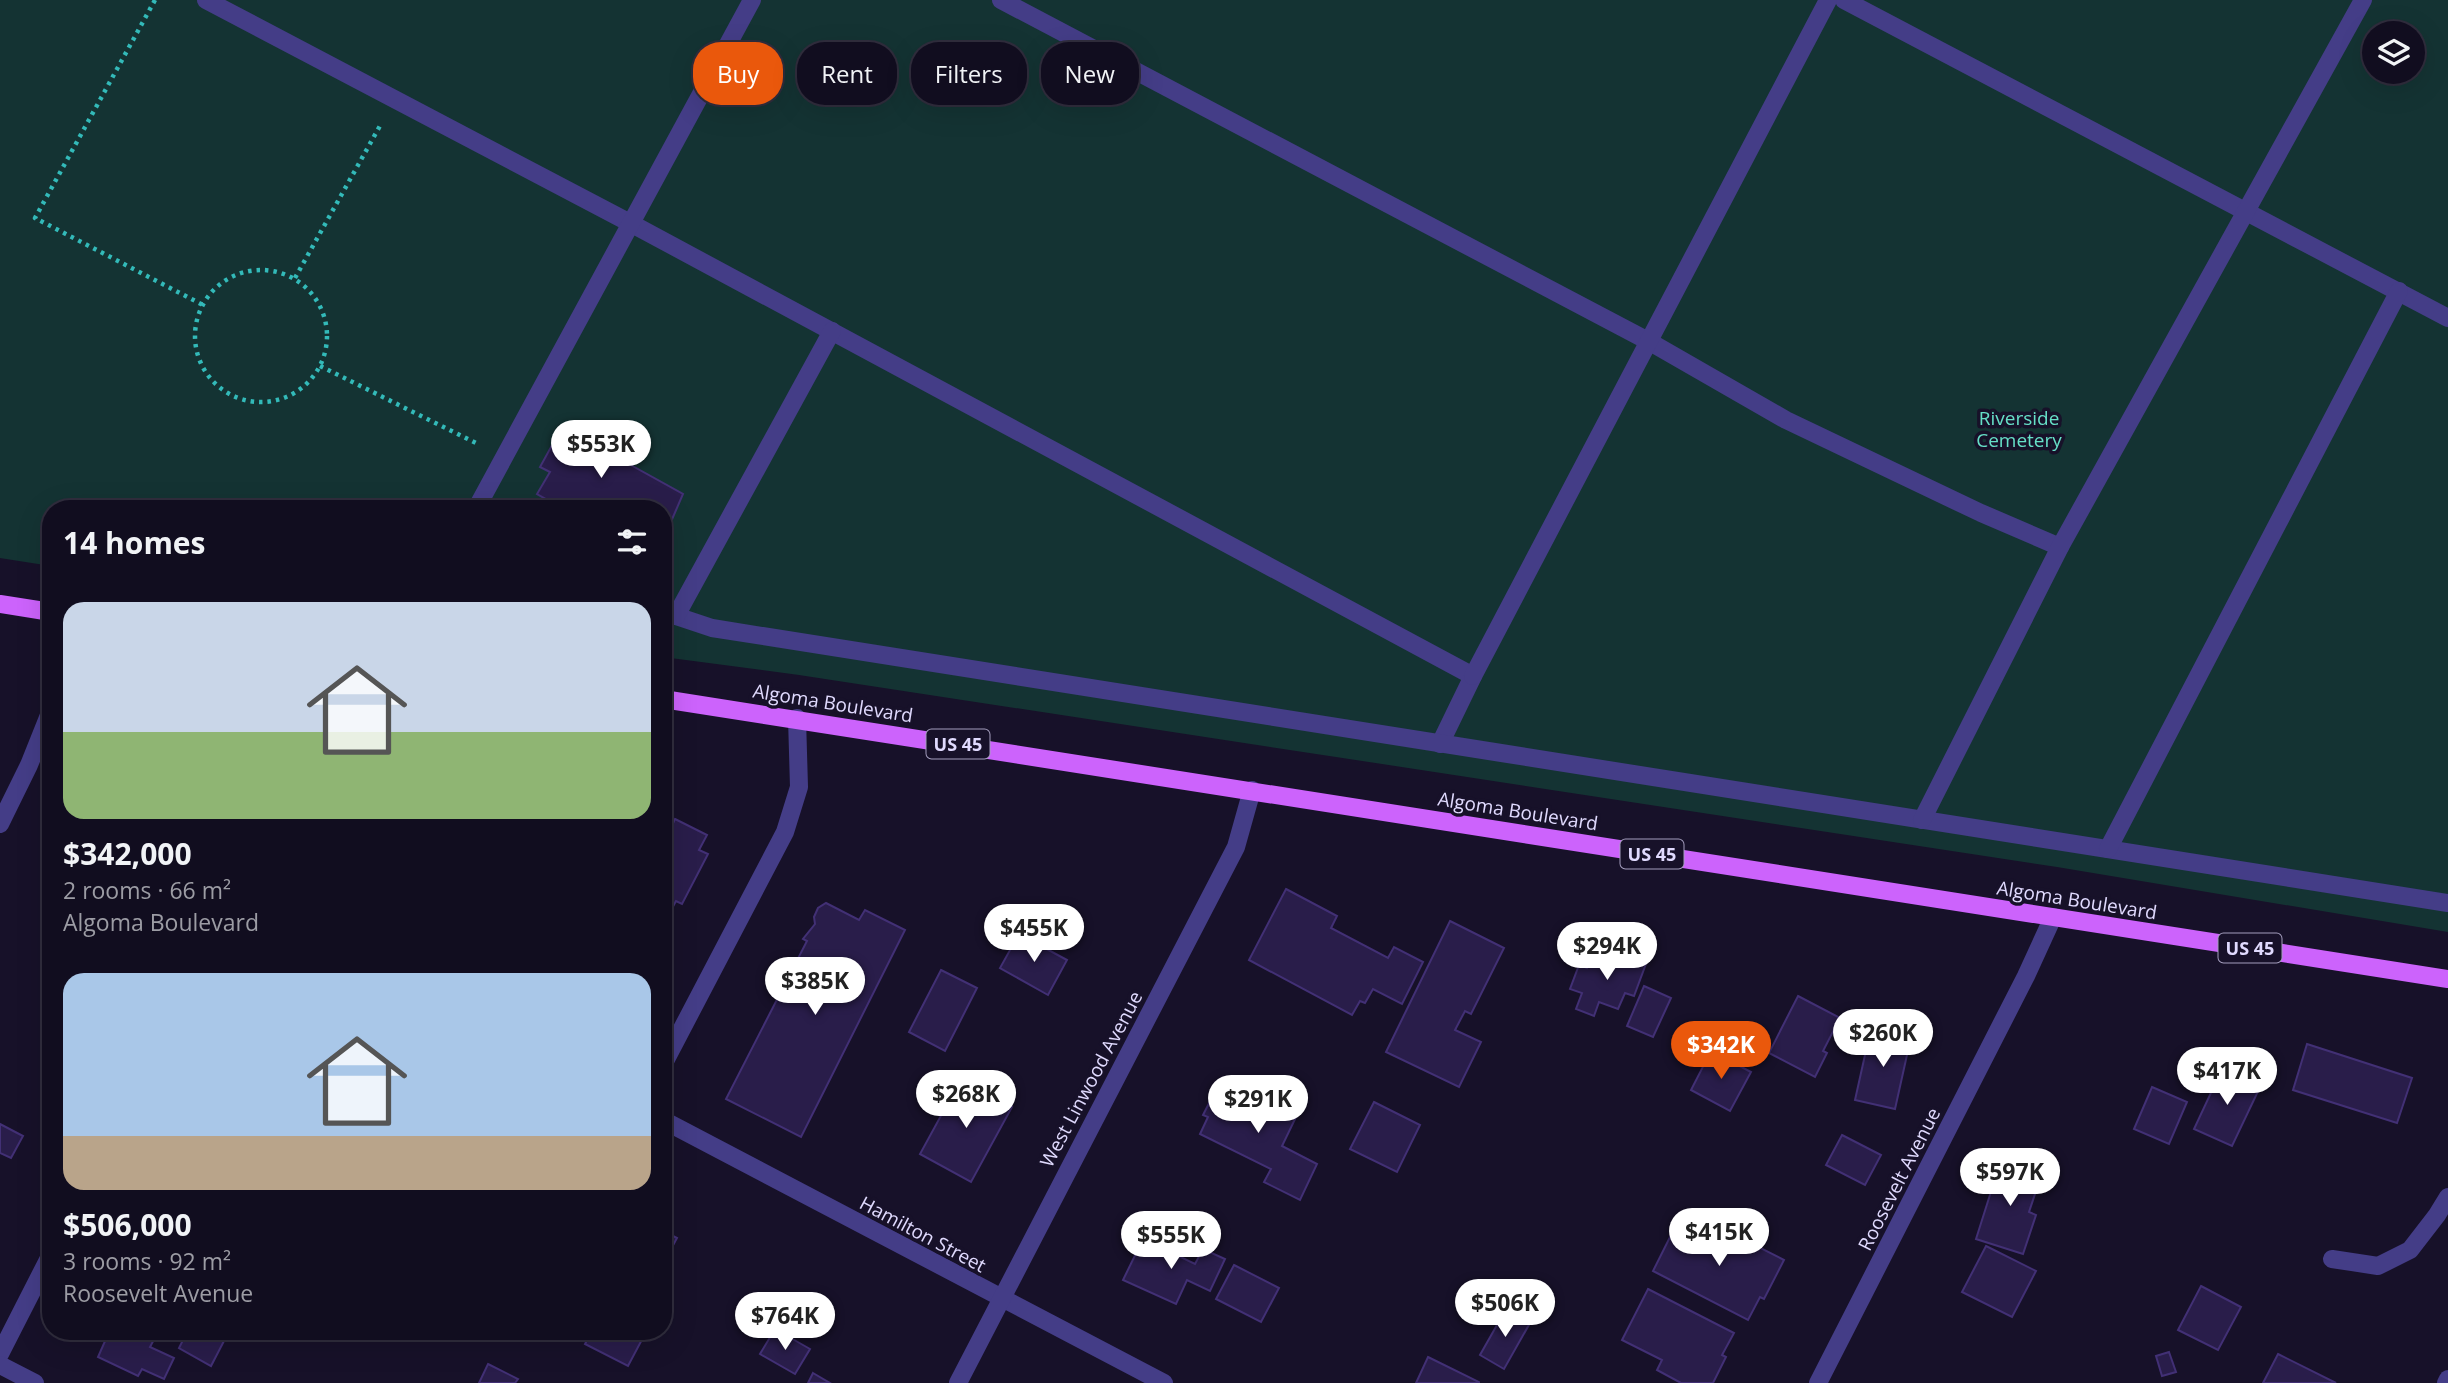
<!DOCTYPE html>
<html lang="en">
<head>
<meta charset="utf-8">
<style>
  :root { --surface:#110d1f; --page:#1a1628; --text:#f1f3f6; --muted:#9c9ca4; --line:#302d3d; --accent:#ea580c }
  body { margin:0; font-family:"Open Sans",sans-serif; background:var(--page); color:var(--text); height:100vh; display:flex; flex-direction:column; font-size:26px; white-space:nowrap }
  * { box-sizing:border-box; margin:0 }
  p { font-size:23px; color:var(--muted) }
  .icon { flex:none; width:38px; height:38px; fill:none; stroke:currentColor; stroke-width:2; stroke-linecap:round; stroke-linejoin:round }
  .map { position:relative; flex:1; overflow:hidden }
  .panel { position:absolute; left:42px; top:500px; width:630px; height:840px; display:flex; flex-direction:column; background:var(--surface); border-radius:28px; box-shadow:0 7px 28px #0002,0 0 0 2px var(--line) }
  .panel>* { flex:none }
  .hud { position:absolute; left:693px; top:42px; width:665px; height:63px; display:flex; gap:14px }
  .tools { position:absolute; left:2362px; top:21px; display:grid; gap:14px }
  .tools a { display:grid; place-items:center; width:63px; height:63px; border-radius:50%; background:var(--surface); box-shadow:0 7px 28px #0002,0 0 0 2px var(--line); font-size:35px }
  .price { position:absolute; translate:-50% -60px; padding:0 16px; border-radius:24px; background:#fff; color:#222; font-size:23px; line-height:46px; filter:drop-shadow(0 2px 4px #0008) }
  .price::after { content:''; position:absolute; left:50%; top:42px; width:21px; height:16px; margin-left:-10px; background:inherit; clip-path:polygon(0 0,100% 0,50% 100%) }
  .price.on { background:var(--accent); color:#fff }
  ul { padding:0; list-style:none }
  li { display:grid; align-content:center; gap:14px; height:371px; padding:0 21px }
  li span { display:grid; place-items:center; height:217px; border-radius:21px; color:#555 }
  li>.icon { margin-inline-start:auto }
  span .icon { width:126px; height:126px; fill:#fffc; stroke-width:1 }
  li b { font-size:30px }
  h2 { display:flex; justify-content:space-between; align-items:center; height:84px; padding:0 21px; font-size:30px }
  .tag { padding:0 24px; border-radius:28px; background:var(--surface); box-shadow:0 7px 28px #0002,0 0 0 2px var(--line); font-size:24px; line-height:63px }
  .tag.on { background:var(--accent); color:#fff }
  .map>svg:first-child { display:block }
</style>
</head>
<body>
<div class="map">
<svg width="2448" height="1383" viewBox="0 0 2448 1383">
  <rect width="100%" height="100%" fill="#171129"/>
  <path fill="#143333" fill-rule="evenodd" d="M0,0H2448V932L2057,867L799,675L663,657V509H51V566L0,558ZM2375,33H2413V72H2375Z"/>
  <g fill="#291d4a" stroke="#423075" stroke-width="2">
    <path d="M562,427L683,494L670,524L665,521L663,525V509H564L537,494L550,472L540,467Z"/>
    <path d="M675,819L707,835L699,850L708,854L682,904L676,901L663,925V831L668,834Z"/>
    <path d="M1286,889L1337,916L1331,928L1388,958L1394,947L1423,962L1402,1004L1373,989L1365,1003L1360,1001L1352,1015L1249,960Z"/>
    <path d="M826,903L859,920L865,910L905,930L801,1137L726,1099L807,941L803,939L815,924L814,917L818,908Z"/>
    <path d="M1450,921L1504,948L1471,1014L1465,1011L1455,1030L1481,1042L1459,1087L1386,1052Z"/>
    <path d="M1019,934L1067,960L1048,995L1000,968Z"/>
    <path d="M1626,953L1647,961L1634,996L1625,993L1618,1009L1599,1002L1594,1016L1576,1009L1582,993L1570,989L1579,965L1587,968L1593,954L1621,964Z"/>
    <path d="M941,970L977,988L945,1051L909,1032Z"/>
    <path d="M1644,986L1671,998L1653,1037L1627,1026Z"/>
    <path d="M1798,996L1840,1018L1823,1051L1827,1053L1815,1077L1769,1053Z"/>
    <path d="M1878,1025L1899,1029L1896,1042L1909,1046L1895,1109L1855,1100L1869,1037L1875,1038Z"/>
    <path d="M2307,1044L2412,1078L2397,1123L2293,1090Z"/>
    <path d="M1711,1051L1751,1072L1730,1111L1691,1090Z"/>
    <path d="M2223,1067L2261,1085L2232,1146L2194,1129Z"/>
    <path d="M1222,1078L1297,1115L1282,1146L1317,1164L1300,1200L1264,1182L1271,1169L1200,1134L1208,1117L1203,1115Z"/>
    <path d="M961,1079L1012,1107L971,1182L920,1154Z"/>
    <path d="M2152,1087L2187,1102L2169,1144L2134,1129Z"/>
    <path d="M1374,1102L1420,1125L1397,1172L1350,1149Z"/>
    <path d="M0,1124L23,1136L11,1158L0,1153Z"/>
    <path d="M1842,1135L1881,1155L1865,1185L1826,1165Z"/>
    <path d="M2001,1160L2042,1173L2029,1212L2036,1215L2023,1254L1976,1239Z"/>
    <path d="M1679,1219L1727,1244L1733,1234L1784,1260L1764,1299L1760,1297L1748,1320L1653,1271Z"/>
    <path d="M663,1231L677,1238L663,1264Z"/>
    <path d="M1143,1239L1195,1264L1203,1249L1225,1259L1210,1291L1187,1280L1176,1304L1123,1280Z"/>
    <path d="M1986,1246L2036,1271L2012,1317L1962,1292Z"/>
    <path d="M1234,1265L1279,1288L1261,1322L1216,1299Z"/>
    <path d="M2201,1286L2241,1307L2218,1350L2178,1330Z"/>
    <path d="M1648,1289L1734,1333L1722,1355L1726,1357L1713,1383H1681L1657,1370L1662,1360L1622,1340Z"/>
    <path d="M1506,1309L1530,1323L1504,1369L1480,1355Z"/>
    <path d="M775,1329L810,1349L795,1374L760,1354Z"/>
    <path d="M109,1332H158L150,1347L174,1358L164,1379L142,1369L138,1376L98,1357Z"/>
    <path d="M187,1332H207L224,1341L211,1366L179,1348Z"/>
    <path d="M591,1332H646L628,1366L585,1344Z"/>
    <path d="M2169,1352L2176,1372L2162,1376L2156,1356Z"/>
    <path d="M2278,1354L2336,1383H2263Z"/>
    <path d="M1428,1357L1479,1382V1383H1416Z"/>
    <path d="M488,1364L518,1379L515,1383H479Z"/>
    <path d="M813,1373L830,1383H808Z"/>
  </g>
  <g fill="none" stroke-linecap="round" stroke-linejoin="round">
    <g stroke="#33bab9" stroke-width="4.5" stroke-dasharray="3.5 5" stroke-linecap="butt">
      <path d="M155,0L35,218L203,305"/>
      <circle cx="261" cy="336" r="66"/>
      <path d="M295,278L381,124"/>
      <path d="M320,366L480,445"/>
    </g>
    <g stroke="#443d87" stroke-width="18">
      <path d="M206,0L632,224L1473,676L1440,744"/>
      <path d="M1001,0L1650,342L1786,420L1981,513L2060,547"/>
      <path d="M1844,0L2448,318"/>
      <path d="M476,509L752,0"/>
      <path d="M663,616H676L712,628L2448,903"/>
      <path d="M676,616L832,331"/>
      <path d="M1473,676L1828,0"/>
      <path d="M1922,820L2060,547L2363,0"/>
      <path d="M0,824L29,765L51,710"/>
      <path d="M2108,849L2399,291"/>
      <path d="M663,1065L785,832L799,787L797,718"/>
      <path d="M2332,1259L2378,1266L2410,1250L2437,1215L2448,1197"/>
    </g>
    <g stroke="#443d87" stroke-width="18">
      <path d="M663,1120L1164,1383"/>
      <path d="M0,1354L51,1254"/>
      <path d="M0,1365L35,1383"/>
      <path d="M958,1383L1236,847L1252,790"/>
      <path d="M1818,1383L2026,976L2053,917"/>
      <path d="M2446,1383L2448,1379"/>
    </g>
    <g stroke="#cc63fc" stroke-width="18">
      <path d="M0,604L51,612"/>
      <path d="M663,699L2448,979"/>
    </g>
  </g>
  <g text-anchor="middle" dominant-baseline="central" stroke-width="7" stroke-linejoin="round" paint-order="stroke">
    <g fill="#171129" stroke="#a49ebe" stroke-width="2">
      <rect x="926.5" y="729.5" width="63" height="29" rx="5"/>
      <rect x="1620.5" y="839.5" width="63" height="29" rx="5"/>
      <rect x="2218.5" y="933.5" width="63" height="29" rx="5"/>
    </g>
    <g font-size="18" font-weight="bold" fill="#e0dafe">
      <text x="958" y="744">US 45</text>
      <text x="1652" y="854">US 45</text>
      <text x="2250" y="948">US 45</text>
    </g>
    <g font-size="19" fill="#66dfc7" stroke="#171129">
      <text x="2019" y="418">Riverside<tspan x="2019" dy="22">Cemetery</tspan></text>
    </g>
    <g font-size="19" fill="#e0dafe" stroke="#171129">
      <text transform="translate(833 703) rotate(9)">Algoma Boulevard</text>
      <text transform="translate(1518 811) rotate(9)">Algoma Boulevard</text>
      <text transform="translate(2077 900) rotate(9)">Algoma Boulevard</text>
      <text transform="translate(1091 1079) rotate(-62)">West Linwood Avenue</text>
      <text transform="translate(1899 1179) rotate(-63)">Roosevelt Avenue</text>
      <text transform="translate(923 1234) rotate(28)">Hamilton Street</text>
    </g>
  </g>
</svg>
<div class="tools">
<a><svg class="icon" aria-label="layers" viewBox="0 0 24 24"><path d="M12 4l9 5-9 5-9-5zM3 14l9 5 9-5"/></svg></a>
</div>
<b class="price" style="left:601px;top:480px">$553K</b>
<b class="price" style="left:1034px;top:964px">$455K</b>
<b class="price" style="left:1607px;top:982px">$294K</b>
<b class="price" style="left:815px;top:1017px">$385K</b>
<b class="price" style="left:1883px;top:1069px">$260K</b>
<b class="price on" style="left:1721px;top:1081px">$342K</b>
<b class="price" style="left:2227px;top:1107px">$417K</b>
<b class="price" style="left:966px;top:1130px">$268K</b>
<b class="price" style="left:1258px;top:1135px">$291K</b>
<b class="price" style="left:2010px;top:1208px">$597K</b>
<b class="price" style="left:1719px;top:1268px">$415K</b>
<b class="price" style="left:1171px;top:1271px">$555K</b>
<b class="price" style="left:1505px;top:1339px">$506K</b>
<b class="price" style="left:785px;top:1352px">$764K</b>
<div class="hud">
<a class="tag on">Buy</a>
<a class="tag">Rent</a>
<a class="tag">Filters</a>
<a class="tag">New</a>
</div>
<section class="panel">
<h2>14 homes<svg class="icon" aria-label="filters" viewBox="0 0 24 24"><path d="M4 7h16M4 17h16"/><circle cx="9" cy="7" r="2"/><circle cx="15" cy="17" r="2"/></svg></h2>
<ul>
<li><span style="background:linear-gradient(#c9d6e8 60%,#8fb573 0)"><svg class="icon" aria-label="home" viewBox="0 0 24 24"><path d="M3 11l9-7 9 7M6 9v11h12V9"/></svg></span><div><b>$342,000</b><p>2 rooms · 66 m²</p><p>Algoma Boulevard</p></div></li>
<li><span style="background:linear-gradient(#a9c7e8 75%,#b9a48a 0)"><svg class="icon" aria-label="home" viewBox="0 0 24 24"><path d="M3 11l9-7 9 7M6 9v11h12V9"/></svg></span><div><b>$506,000</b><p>3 rooms · 92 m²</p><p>Roosevelt Avenue</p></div></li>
</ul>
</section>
</div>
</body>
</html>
